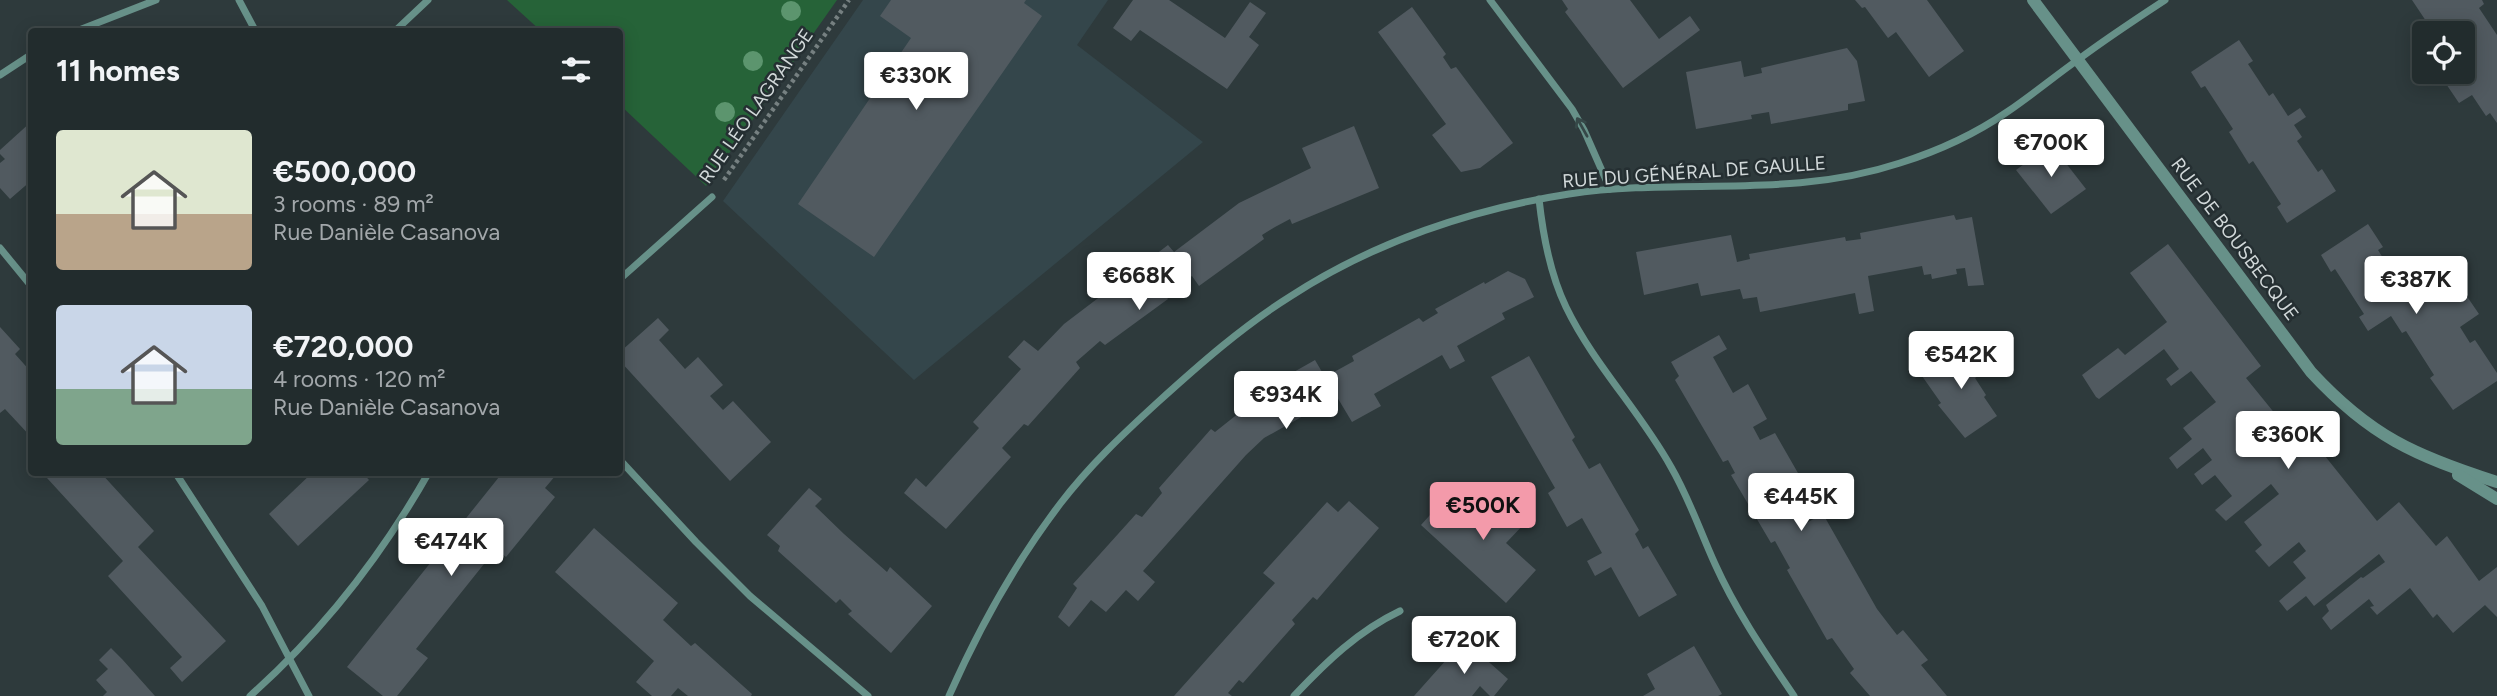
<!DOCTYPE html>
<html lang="en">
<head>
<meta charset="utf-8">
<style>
  :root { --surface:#222c2d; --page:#2a3435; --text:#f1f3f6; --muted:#a2a7aa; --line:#3f4849; --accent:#f39aaa }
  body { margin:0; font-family:Figtree,sans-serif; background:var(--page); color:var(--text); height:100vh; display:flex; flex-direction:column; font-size:26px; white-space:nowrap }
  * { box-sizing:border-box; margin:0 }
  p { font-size:23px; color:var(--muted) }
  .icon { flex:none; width:38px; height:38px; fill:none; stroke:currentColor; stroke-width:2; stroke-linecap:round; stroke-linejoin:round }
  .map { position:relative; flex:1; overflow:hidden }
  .panel { position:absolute; left:28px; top:28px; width:595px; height:448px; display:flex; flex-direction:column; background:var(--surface); border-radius:7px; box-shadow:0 4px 18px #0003,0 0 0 2px var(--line) }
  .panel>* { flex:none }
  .controls { position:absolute; left:2412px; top:21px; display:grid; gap:14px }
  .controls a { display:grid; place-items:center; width:63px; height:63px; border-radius:7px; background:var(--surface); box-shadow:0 4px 18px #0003,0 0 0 2px var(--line); font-size:35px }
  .price { position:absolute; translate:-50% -60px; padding:0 16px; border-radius:7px; background:#fff; color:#222; font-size:23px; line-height:46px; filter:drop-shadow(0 2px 4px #0008) }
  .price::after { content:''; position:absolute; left:50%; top:42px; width:21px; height:16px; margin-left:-10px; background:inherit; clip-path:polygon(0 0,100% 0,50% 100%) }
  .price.active { background:var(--accent); color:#111 }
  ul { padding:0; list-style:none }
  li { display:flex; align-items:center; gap:21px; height:175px; padding:0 28px }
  li span { display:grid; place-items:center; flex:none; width:196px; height:140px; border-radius:7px; color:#555 }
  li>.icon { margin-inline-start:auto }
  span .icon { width:84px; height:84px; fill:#fffc; stroke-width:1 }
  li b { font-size:30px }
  h2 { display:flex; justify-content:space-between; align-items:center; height:84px; padding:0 28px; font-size:30px }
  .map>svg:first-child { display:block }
</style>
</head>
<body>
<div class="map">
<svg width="2497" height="696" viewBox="0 0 2497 696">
  <rect width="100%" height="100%" fill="#2e3a3c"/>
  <path fill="#34464b" d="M863,0H1108L1077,45L1203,142L914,380L723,201Z"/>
  <path fill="#266338" d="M507,0H837L706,186L620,105V32L541,31Z"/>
  <g fill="#515a60">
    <path d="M891,0H1026L1024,3L1042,16L874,257L798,204L911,38L880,16Z"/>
    <path d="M1133,0H1169L1225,38L1250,2L1266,13L1249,37L1259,45L1227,89L1140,30L1131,41L1113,28Z"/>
    <path d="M1562,0H1630L1659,39L1690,16L1700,30L1623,88L1565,12L1568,9Z"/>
    <path d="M1855,0H1927L1964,51L1929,77L1896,32L1888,38L1865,7L1862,8Z"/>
    <path d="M2412,0H2482L2484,4L2479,8L2497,35V123L2490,113L2486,116L2472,95L2459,103L2438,72H2462V33H2434Z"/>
    <path d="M1412,7L1446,54L1443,57L1451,69L1456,67L1513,143L1480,168L1461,172L1432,135L1446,124L1378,32Z"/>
    <path d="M2239,40L2253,61L2248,64L2269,96L2273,93L2288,116L2300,108L2306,117L2294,125L2302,137L2297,141L2318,172L2322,169L2336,191L2287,223L2277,207L2281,204L2253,161L2249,164L2229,132L2233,129L2205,86L2201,88L2191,72Z"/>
    <path d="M1847,48L1857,61L1865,101L1848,104V110L1771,124L1769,112L1751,115L1752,119L1696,129L1686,72L1741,61L1744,77L1762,73L1761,68Z"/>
    <path d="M32,121V180L10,199L0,188V163L5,159L0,154V150Z"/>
    <path d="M1354,126L1379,188L1292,224L1290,219L1275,227L1262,235L1264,239L1199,286L1192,276L1165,295L1168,299L1105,345L1100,341L1076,362L1080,368L1028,426L1024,424L1002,448L1011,457L946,529L904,493L916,478L926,487L979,428L973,422L1021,369L1008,357L1024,340L1038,351L1064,324L1168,245L1174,252L1239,203L1311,168L1302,148Z"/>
    <path d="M2051,144L2086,189L2051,214L2016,170Z"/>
    <path d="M1954,215L1956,220L1972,217L1984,285L1968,286L1965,268L1956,269L1957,274L1932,279L1931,274L1924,275L1922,266L1868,276L1874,311L1859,314L1855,293L1760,312L1757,297L1743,299L1740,289L1701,296L1698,283L1644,295L1636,252L1731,235L1737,262L1750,259L1749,254L1845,237L1846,241L1861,239L1860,233Z"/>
    <path d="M2368,224L2383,247L2378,250L2398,282L2403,278L2416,300L2449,278L2458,293L2466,295L2479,314L2460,327L2470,343L2475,340L2497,373V381L2453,410L2430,378L2434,375L2406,331L2402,333L2391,316L2368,331L2359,317L2364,314L2335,269L2331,272L2321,255Z"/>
    <path d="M2168,244L2261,366L2246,378L2307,453L2325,438L2334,449L2325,456L2377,521L2399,502L2436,546L2447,536L2479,581L2497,567V617L2485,605L2453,633L2437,614L2433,618L2410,588L2377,615L2370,607L2374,606L2369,599L2331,630L2322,618L2329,611L2326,605L2361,577L2363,578L2385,562L2379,554L2314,606L2306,596L2287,611L2279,601L2306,578L2293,562L2306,551L2299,542L2269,567L2255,551L2262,545L2244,522L2279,494L2271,484L2226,521L2215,510L2232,496L2215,475L2202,485L2194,474L2212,460L2203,448L2177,469L2169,458L2192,439L2183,428L2216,402L2191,371L2171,386L2166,379L2179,369L2164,349L2099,399L2096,397L2082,375L2118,348L2125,355L2167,322L2130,273Z"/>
    <path d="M1508,271L1525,279L1534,297L1502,313L1505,319L1457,346L1465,361L1450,369L1442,355L1374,394L1381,406L1352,422L1337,397L1264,438L1246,455L1143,571L1155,582L1138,601L1126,590L1106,612L1091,600L1069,627L1058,617L1077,588L1073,584L1136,514L1142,517L1162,493L1159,488L1211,429L1215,432L1249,405L1246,399L1315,360L1325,377L1354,361L1352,356L1419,318L1423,322L1438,313L1435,309L1484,282L1485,284Z"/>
    <path d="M658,318L669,330L659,340L685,369L698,357L723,385L710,396L723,410L733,401L771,442L730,481L620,361V352Z"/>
    <path d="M0,327L20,349L15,354L32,373V438L5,409L0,413Z"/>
    <path d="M1719,335L1727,349L1713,357L1733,393L1748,384L1767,419L1753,427L1760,440L1775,433L1802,480L1788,488L1808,522L1823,514L1877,609L1897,635L1903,630L1928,660L1921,665L1947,696H1870L1850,673L1854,669L1832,638L1827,640L1787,570L1790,568L1775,541L1771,543L1731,475L1735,473L1728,460L1723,462L1675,380L1679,376L1671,362Z"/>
    <path d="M1968,344L1987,370L1975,378L1986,395L1984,397L1997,416L1965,438L1938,405L1941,403L1922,376Z"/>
    <path d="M1529,356L1575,437L1572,440L1589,469L1600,463L1639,530L1635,534L1643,549L1648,546L1677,595L1639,617L1611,567L1595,576L1587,561L1602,553L1582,518L1567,527L1548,493L1555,488L1491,377Z"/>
    <path d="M54,472H100L154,531L138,547L226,641L182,682L170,668L182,657L108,576L123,561L47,478Z"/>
    <path d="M313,472H362L369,480L298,546L269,514Z"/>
    <path d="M503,472H553L556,475L545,488L555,497L506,557L496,549L416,649L428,658L397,696H383L347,667Z"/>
    <path d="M809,488L822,499L815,506L844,534L887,572L890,567L932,606L891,653L848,614L852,611L840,599L836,603L778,551L780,546L767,535Z"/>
    <path d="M1495,491L1509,508L1526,522L1506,543L1536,570L1506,603L1421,525L1448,495L1473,515Z"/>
    <path d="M1349,501L1379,528L1317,600L1313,597L1292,620L1295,624L1243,683L1239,680L1228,693L1232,696H1174L1275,583L1263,573L1327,502L1338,512Z"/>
    <path d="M594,528L678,603L663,620L691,646L695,643L752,694L751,696H688L678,688L671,696H652L636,682L654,661L555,572Z"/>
    <path d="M1464,640L1508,679L1494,696H1490L1480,686L1472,696H1414Z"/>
    <path d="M1694,646L1722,694L1718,696H1643L1655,689L1647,674Z"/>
    <path d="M111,648L122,659L155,696H103L107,692L96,680L108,669L99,660Z"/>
  </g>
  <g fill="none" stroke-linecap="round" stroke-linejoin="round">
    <path stroke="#768081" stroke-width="4.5" stroke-dasharray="3.5 3.5" stroke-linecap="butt" d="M724,180L849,0"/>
    <g stroke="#679189" stroke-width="7">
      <path d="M239,0L256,32"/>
      <path d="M1490,0L1572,109L1584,130L1610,189"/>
      <path d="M74,32L156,0"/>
      <path d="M394,32L428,0"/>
      <path d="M0,75L32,54"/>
      <path d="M1539,199C1543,236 1550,274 1566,307C1594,365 1640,411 1671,467C1689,498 1700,531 1715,564C1736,611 1765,653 1794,696"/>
      <path d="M0,248L32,287"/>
      <path d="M620,279L712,197"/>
      <path d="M620,460L696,542L750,596L868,696"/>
      <path d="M175,472L262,606L309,696"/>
      <path d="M250,696C323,631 381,557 429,472"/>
      <path d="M949,696C979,628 1015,563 1060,504C1089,466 1123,434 1158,402C1200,364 1243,326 1291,296C1374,242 1472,209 1569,194C1681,177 1788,200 1900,163C1938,151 1975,134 2007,112C2032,95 2055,76 2079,59C2107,38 2136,19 2165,0"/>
      <path d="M1294,696C1326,662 1358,631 1400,611"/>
    </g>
    <g stroke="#679189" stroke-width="12">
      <path d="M2033,0L2311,372C2370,436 2415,456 2497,482"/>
      <path d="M2458,475L2497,499"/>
    </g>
  </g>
  <g fill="#5c956e">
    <circle cx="791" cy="11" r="10"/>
    <circle cx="753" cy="61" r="10"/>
    <circle cx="725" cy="112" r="10"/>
  </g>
  <defs><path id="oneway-shaft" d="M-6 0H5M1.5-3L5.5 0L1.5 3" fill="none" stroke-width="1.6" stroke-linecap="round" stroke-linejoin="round" transform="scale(1.75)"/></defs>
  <use stroke="#364848" href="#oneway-shaft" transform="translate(1582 127) rotate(-119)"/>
  <g text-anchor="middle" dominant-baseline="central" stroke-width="5" stroke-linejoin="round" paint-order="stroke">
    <g font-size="19" fill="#d1d8d9" stroke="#252f32">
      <text transform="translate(756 106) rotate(-55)">RUE LÉO LAGRANGE</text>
      <text transform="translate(1694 172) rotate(-4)">RUE DU GÉNÉRAL DE GAULLE</text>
      <text transform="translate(2235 239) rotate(53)">RUE DE BOUSBECQUE</text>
    </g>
  </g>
</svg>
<div class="controls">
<a><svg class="icon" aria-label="locate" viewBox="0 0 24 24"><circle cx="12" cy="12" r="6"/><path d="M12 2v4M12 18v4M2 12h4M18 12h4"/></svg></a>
</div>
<b class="price" style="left:916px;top:112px">€330K</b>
<b class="price" style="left:2051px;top:179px">€700K</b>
<b class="price" style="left:1139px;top:312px">€668K</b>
<b class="price" style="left:2416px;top:316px">€387K</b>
<b class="price" style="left:1961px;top:391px">€542K</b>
<b class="price" style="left:1286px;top:431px">€934K</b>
<b class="price" style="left:2288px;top:471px">€360K</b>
<b class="price" style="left:1801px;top:533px">€445K</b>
<b class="price active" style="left:1483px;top:542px">€500K</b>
<b class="price" style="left:451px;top:578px">€474K</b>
<b class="price" style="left:1464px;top:676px">€720K</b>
<section class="panel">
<h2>11 homes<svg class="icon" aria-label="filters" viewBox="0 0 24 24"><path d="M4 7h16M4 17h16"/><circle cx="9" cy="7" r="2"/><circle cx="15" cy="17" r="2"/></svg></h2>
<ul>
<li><span style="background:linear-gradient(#dfe7d0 60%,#b9a48a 0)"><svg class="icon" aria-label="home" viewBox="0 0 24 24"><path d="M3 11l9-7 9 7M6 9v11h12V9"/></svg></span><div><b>€500,000</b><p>3 rooms · 89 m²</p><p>Rue Danièle Casanova</p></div></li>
<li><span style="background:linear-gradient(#c9d6e8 60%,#7fa58c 0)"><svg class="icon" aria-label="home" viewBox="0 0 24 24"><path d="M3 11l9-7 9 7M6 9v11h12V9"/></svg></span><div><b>€720,000</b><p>4 rooms · 120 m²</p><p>Rue Danièle Casanova</p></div></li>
</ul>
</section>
</div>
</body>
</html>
